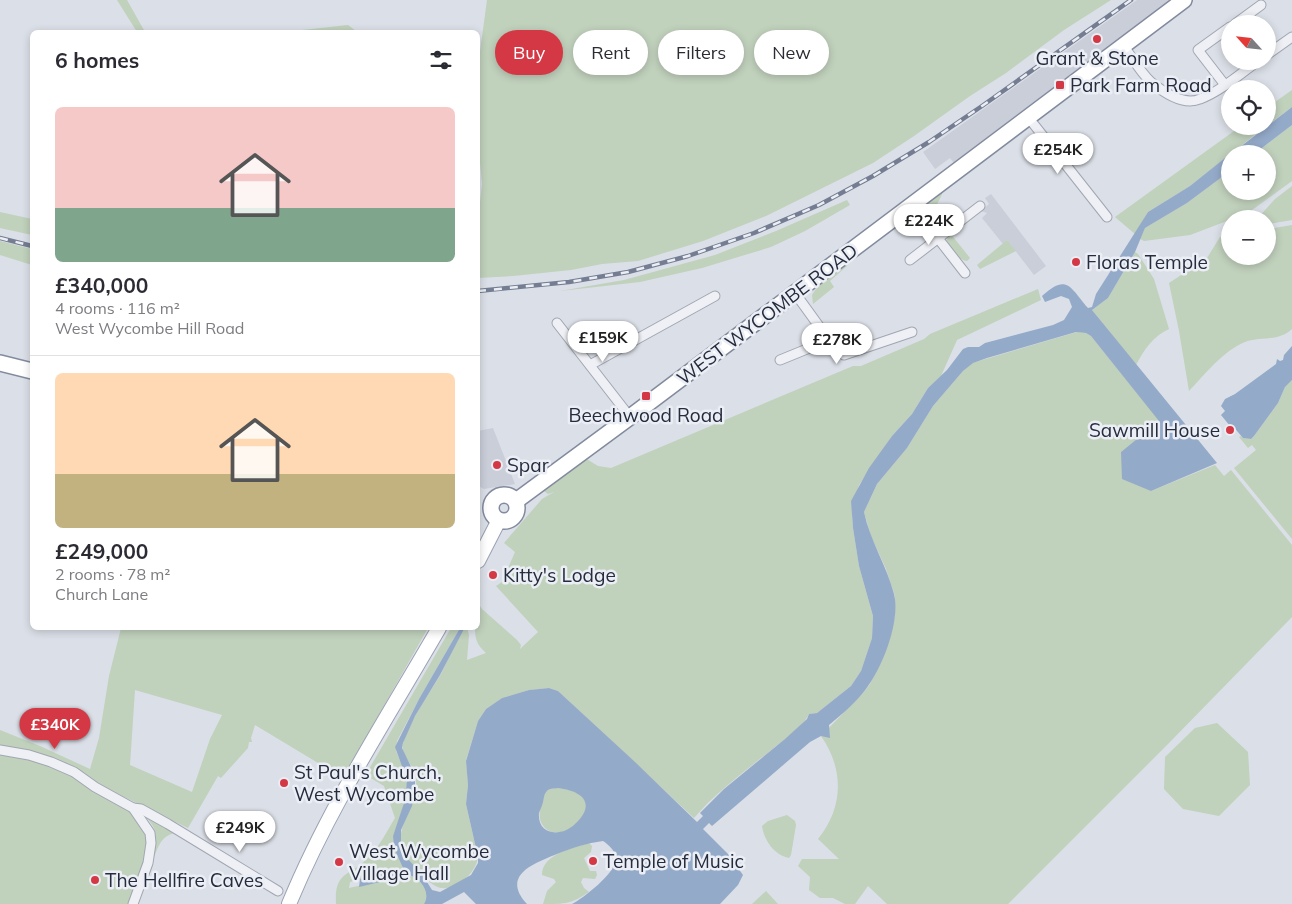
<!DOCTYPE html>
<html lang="en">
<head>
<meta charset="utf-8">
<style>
  :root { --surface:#fff; --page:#f7f7f7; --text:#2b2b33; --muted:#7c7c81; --line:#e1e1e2; --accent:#d43844 }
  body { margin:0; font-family:Mulish,sans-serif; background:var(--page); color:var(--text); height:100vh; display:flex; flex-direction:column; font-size:19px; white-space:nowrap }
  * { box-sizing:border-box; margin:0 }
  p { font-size:16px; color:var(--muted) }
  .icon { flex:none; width:28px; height:28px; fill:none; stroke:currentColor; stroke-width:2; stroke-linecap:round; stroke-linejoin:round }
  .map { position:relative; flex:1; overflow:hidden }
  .side { position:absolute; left:30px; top:30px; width:450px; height:600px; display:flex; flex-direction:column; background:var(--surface); border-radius:8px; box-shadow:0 2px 8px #0003 }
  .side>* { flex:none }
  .hud { position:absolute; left:495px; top:30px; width:475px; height:45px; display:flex; gap:10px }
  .needle { width:32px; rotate:297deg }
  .buttons { position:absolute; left:1221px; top:15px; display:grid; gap:10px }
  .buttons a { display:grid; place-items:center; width:55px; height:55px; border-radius:50%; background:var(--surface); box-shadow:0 2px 8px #0003; font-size:25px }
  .price { position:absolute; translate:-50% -42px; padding:0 11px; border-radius:18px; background:#fff; color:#222; font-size:16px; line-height:32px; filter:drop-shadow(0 1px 2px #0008) }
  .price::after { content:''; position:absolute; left:50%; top:30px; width:15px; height:11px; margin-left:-8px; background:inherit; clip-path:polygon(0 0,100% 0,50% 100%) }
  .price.on { background:var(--accent); color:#fff }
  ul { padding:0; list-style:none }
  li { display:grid; align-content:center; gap:10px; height:265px; padding:0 25px }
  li+li { border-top:1px solid var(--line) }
  li span { display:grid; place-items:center; height:155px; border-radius:8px; color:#555 }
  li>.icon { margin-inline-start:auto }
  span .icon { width:90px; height:90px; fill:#fffc; stroke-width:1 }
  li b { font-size:21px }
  h2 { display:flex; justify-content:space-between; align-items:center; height:60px; padding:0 25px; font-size:21px }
  .pill { padding:0 18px; border-radius:22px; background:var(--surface); box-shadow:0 2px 8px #0003; font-size:18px; line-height:45px }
  .pill.on { background:var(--accent); color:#fff }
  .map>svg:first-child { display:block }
</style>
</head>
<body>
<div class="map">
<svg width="1292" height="904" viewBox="0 0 1292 904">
  <rect width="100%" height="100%" fill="#dbdfe7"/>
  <g fill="#c9ced9">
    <path d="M1137,0H1172L954,163L950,158L935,169L923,152Z"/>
    <path d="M991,194L1046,266L1034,275L1007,240L1003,244L982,218L987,213L981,211L989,204L985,198Z"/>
    <path d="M493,428L515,484L484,489L480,487L478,481V431Z"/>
  </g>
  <g fill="#c0d1bc" fill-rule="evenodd">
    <path d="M117,0H127L145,32H137Z"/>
    <path d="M487,0H1111L1064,30L1006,73L970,96L914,136L873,163L766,216L703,241L638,261L602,264L571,270L513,276L478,278V220L482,184L478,141V66Z"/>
    <path d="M348,25L356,31V32H284Z"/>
    <path d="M1292,90V107L1268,125V107Z"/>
    <path d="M1292,125V181L1248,213L1190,235L1144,241L1140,239L1145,228L1187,203L1230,171V191H1268V154H1254Z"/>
    <path d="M1241,126H1266L1190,186L1148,212L1135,234L1115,217Z"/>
    <path d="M971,169L943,192L931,217L925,208L930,199Z"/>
    <path d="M1292,186V220L1268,224V219H1257L1275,199Z"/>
    <path d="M847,200L850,205L805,231L771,247L702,268L640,282L560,291L624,280L715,255L776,231Z"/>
    <path d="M0,212L32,219V235L0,228Z"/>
    <path d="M910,215L919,219L923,224L892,230L885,236L883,234L830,281L834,287L813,304L812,295L818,286L901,219Z"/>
    <path d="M1292,225V329C1278,342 1262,336 1245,342C1223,351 1205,374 1189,391L1179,331L1169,283L1207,258L1220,237L1230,235V256H1268V229Z"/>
    <path d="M950,233L970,258L967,261C960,261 949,248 947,241C947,237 948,236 950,233Z"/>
    <path d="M1007,240L1016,251L980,269L977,265Z"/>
    <path d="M0,241L32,249V265L0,255Z"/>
    <path d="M1135,252L1138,254L1154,279L1169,329C1153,336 1144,350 1136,365L1092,310L1108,298Z"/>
    <path d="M1038,289L1041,300L957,340L941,376L928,388L912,414L892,436L859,485L852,517L853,528L859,566L873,616L872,638L861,671L851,686L817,713L809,714C803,727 781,742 770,751C744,772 716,792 694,818L558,691L549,688L529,690L502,698L486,709L478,721L466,760L468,785L466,804L478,857C476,873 457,890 441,888C428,886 403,857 401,844C398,827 412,811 415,794C416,788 417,780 415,775C413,764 400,755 403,744C409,721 429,694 441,674C449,659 454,644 460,628L419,699L397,741L396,751L406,775L407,784L403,809L393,836L394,848L403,868L350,882L349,888L409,875C421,878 431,893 424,904H336C334,870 350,877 369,857C379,847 387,831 395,818L384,786L364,774L369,769L451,628H467L469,635L467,660L486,653C477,645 475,639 475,628H478V603L482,609L517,640L521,645L520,649L538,632L496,586L502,582L515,552L504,543L542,499L554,492L548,494L544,491L585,458L598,466L611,468L853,366H861L924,339L930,334Z"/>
    <path d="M1077,332L1086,333L1091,336L1160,421L1121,452L1151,491L1215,465L1224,476L1231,470L1292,545V617L1169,743L1008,904H887L868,886L855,904H845L833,898H820L809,890L810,877L798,866L802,859H839L818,839C844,807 844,769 821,736L862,694L870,684L882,659L890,638L895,616V596L886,569L871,536L864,512L877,484L907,448L933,406L963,371L972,363Z"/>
    <path d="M1292,380V539L1234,468L1256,450L1252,445L1248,448L1239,437L1241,436L1243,438L1251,439L1254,436L1278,403L1285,387Z"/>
    <path d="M121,628H428L343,778L255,725L251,738L252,742H249L248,748L221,778L218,776L188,828L112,791L86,776L0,749V730L40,746L90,769L99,738L109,676ZM135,690L222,715L210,739L192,792L130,765Z"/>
    <path d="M1217,723L1248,752L1250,785L1219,816L1183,809L1164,789L1165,757L1195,728Z"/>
    <path d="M0,753L26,757L51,765L72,775L129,810L146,832L147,843L144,863L129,904H0Z"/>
    <path d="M558,788C618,794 566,848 545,828C535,818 541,803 546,792L548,789Z"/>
    <path d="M143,814L180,832C162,834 159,844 153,860C154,836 162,833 143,814Z"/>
    <path d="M787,815L795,821L796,825L791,855L789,858C774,855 764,840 762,826L768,821Z"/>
    <path d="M589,843L592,846L591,852L584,858L590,871H596L597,875L595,879L583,878L581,882L584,888L589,892C571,904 566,904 543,904L547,891L556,882L554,879L542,875C542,854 573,848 589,843Z"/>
    <path d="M766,891L778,904H752Z"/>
  </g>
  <g fill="#94aac9" fill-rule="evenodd">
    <path d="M1292,107V125L1254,154H1231Z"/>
    <path d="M1230,154V171L1187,203L1145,228L1135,252L1108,298L1092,310L1217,463L1151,491L1122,479L1121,452L1159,421L1091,336L1086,333L1076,332L987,358L973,363L963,371L933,406L907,448L877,484L864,512C870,541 887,566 894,594C901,622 881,672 862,694C853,705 841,715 829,725L830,738L821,736L810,742L712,826L709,823L703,829L728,854L743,875L738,885L720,904H572C584,898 615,873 616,860C616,851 609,845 603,841C587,843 572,848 557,854C535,863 500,875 527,904H476L464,892L442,904H424C431,893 421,878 409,875L359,887L360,879L403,868L394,848L393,836L405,800L407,780L395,747L419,699L460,628L464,629L440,675L415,716L403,743L402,748L415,775V788L412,806L401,830V845L405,856L422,874L432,890L440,892L471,875L478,863V857L466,804L468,785L466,761L478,721L486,709L502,698L529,690L549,688L558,691L635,762L697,822L703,816L700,813L724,789L785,739L807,719L809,714L817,713L851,686L861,671L872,638L873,616L859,566L853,528L851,501L869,468L892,436L912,414L928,388L947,370L963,349L968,347H979L985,343L1053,325L1064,320L1072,307L1069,299L1061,296L1045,302L1042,296C1067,273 1070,287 1088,308L1092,307L1096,294L1148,212L1190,186ZM558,788C582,791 597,803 575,824C562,837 537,836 539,813C540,810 542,806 543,802C544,798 544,794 547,791C549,788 554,789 558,788Z"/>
    <path d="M1292,346V380L1285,387L1278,403L1254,436L1251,439L1243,438L1232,425L1230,426L1221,415L1225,411L1221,406L1225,399L1235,394L1276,364L1277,359L1280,361L1283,360L1284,355Z"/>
  </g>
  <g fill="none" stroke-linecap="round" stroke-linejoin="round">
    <defs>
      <g id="minor">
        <path d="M1235,24L1261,5"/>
        <path d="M1123,45C1132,57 1140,72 1151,82C1163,92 1184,106 1200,99C1221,91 1240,74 1258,61"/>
        <path d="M1268,54L1292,37"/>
        <path d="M1225,85L1198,50L1230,27"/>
        <path d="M1028,117L1107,217"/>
        <path d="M912,205L965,273"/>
        <path d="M910,260L980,206"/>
        <path d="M795,293L829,340L844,355L912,332"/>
        <path d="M557,323L630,417"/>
        <path d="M780,360L829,340"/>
        <path d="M590,365L715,296"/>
        <path d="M0,750L29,755L51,762L74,772L95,787L133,808L150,833L151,843L148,863L133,904"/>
        <path d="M133,808L141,809L168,824L278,891"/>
      </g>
      <g id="primary">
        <path d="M478,561L499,520"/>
        <path d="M289,904C329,807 387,718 439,628"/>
      </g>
      <g id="trunk">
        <path d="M0,363L32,371"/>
        <circle cx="504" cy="508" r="13"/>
        <path d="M516,501L630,417L1184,0"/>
      </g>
    </defs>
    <use href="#minor" stroke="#a1a6b1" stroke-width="11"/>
    <use href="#primary" stroke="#9aa2b3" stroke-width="16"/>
    <use href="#trunk" stroke="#828b9e" stroke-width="18"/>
    <use href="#minor" stroke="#eef0f5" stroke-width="9"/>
    <use href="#primary" stroke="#fff" stroke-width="14"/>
    <use href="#trunk" stroke="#fff" stroke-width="15"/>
    <defs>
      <g id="rail">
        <path d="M0,238L32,246"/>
        <path d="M478,291L569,282L628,272L688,256L754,233L819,205L873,176L929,142L982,106L1131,0"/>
      </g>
    </defs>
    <use href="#rail" stroke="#747d91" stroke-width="4.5"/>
    <use href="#rail" stroke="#ebeef4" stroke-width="2.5" stroke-dasharray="8" stroke-linecap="butt"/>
  </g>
  <g fill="#d43844" stroke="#ebeef4" stroke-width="2">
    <circle cx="1097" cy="39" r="5"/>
    <rect x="1055" y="80" width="10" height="10" rx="2.5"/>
    <circle cx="1076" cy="262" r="5"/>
    <rect x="641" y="391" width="10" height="10" rx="2.5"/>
    <circle cx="1230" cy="430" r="5"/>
    <circle cx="497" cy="465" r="5"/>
    <circle cx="493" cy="575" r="5"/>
    <circle cx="284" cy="783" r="5"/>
    <circle cx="593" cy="861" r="5"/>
    <circle cx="339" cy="862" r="5"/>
    <circle cx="95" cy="880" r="5"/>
  </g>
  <g text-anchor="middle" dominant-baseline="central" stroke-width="5" stroke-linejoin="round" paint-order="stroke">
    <g font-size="19" fill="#252c3d" stroke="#ebeef4" text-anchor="start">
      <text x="1097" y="58" text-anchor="middle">Grant &amp; Stone</text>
      <text x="1070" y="85">Park Farm Road</text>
      <text x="1086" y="262">Floras Temple</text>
      <text x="646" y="415" text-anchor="middle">Beechwood Road</text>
      <text x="1220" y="430" text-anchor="end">Sawmill House</text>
      <text x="507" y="465">Spar</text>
      <text x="503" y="575">Kitty's Lodge</text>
      <text x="294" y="772">St Paul's Church,<tspan x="294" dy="22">West Wycombe</tspan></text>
      <text x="349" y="851">West Wycombe<tspan x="349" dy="22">Village Hall</tspan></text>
      <text x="603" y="861">Temple of Music</text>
      <text x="105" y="880">The Hellfire Caves</text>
    </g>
    <g font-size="19" fill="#252c3d" stroke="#ebeef4">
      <text transform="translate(767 314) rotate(-37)">WEST WYCOMBE ROAD</text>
    </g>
  </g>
</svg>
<div class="buttons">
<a><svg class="needle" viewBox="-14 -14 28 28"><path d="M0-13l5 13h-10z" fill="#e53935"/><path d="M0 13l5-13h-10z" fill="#7c7c81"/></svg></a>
<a><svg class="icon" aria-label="locate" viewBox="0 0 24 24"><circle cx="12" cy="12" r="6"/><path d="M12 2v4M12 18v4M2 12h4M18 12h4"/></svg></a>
<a>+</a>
<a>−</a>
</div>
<b class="price" style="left:1058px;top:175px">£254K</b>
<b class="price" style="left:929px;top:246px">£224K</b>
<b class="price" style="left:603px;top:363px">£159K</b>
<b class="price" style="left:837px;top:365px">£278K</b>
<b class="price on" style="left:55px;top:750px">£340K</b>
<b class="price" style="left:240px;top:853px">£249K</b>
<div class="hud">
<a class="pill on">Buy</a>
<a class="pill">Rent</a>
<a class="pill">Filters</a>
<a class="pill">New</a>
</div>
<section class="side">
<h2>6 homes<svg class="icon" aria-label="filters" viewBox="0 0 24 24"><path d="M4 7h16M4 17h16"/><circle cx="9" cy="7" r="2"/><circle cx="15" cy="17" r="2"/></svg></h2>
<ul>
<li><span style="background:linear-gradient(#f6c9c9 65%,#7fa58c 0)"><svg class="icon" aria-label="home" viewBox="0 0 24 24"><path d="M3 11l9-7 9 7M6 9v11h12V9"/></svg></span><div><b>£340,000</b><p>4 rooms · 116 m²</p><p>West Wycombe Hill Road</p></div></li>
<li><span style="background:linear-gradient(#ffd9b3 65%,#c2b280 0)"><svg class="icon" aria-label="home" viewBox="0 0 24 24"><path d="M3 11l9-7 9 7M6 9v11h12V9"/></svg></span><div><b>£249,000</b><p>2 rooms · 78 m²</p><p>Church Lane</p></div></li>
</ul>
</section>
</div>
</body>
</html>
